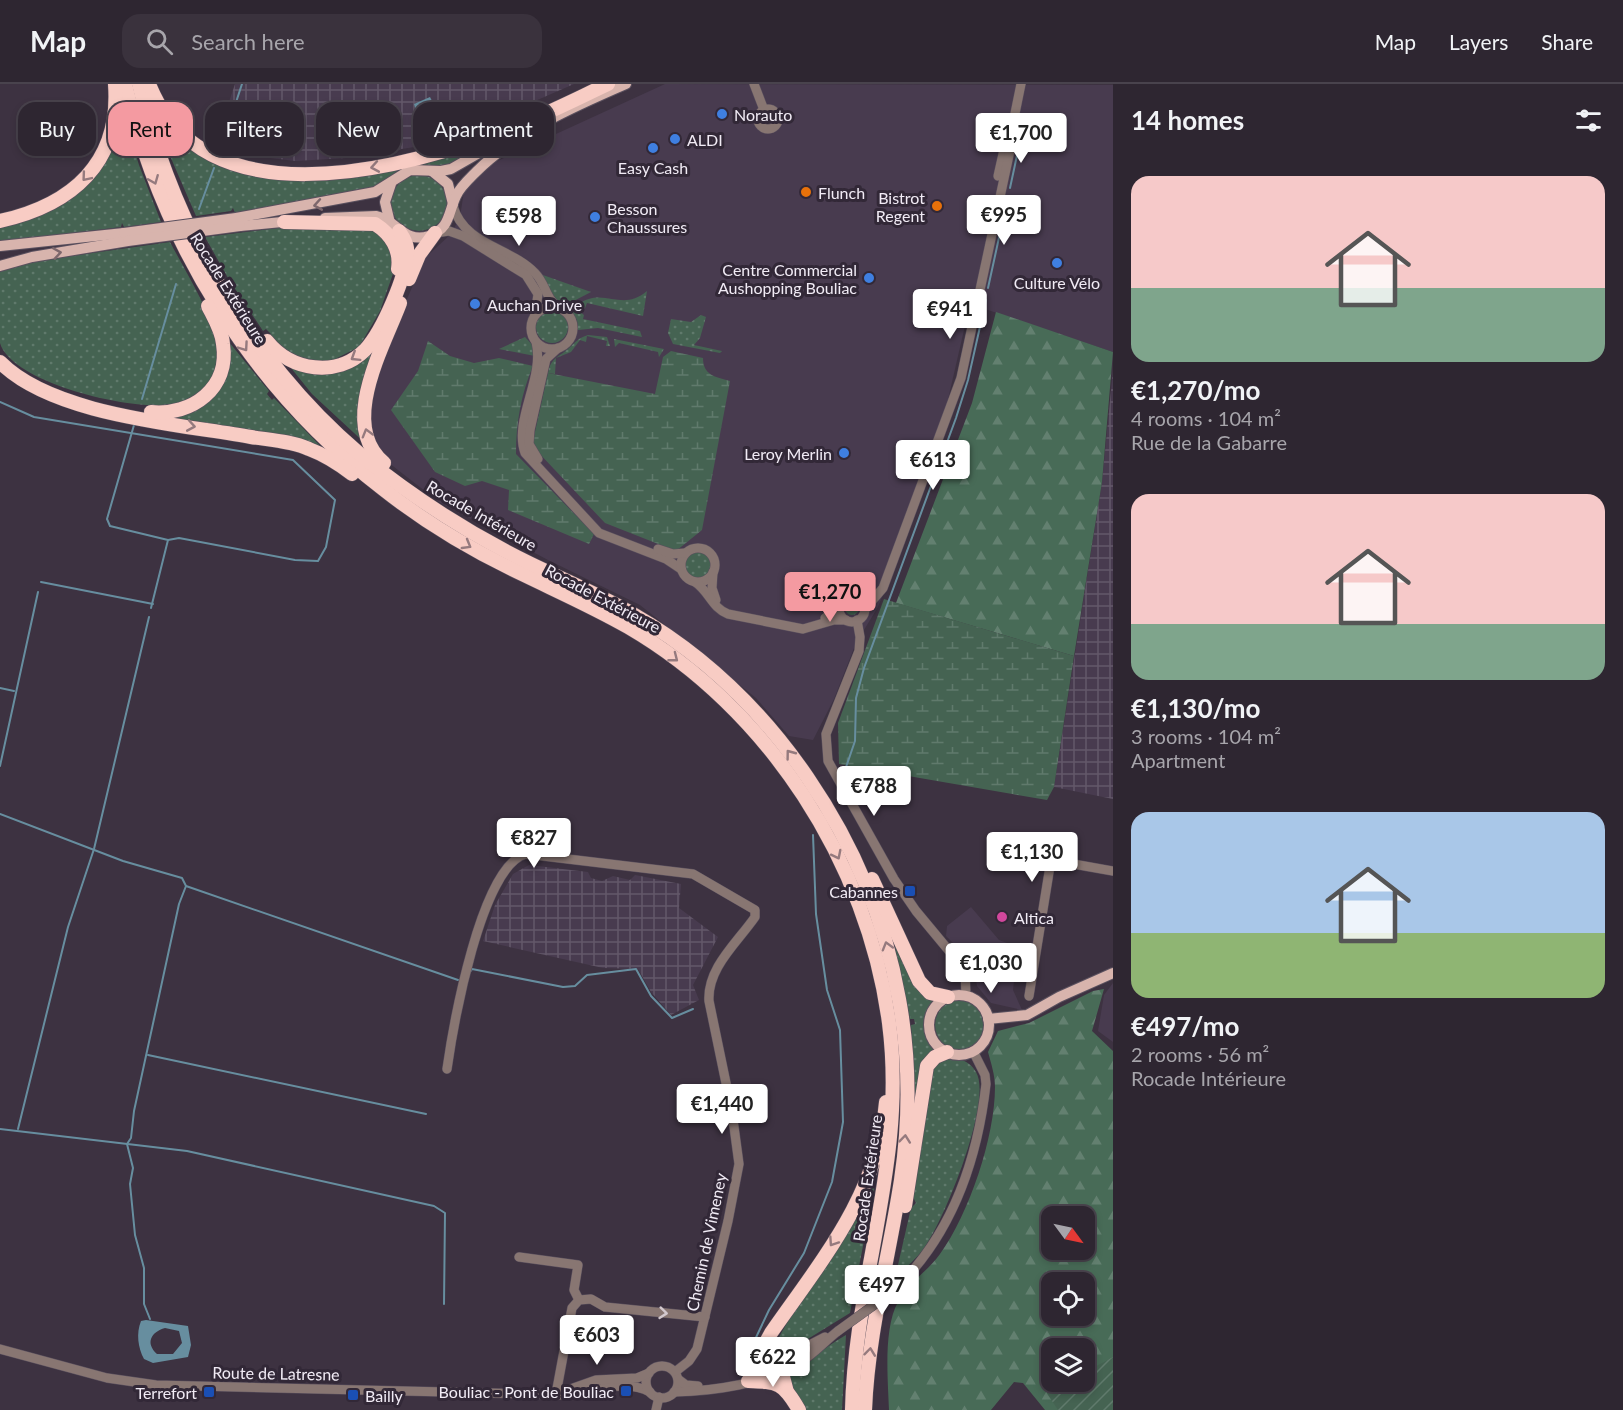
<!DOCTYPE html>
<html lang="en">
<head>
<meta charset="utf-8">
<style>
  :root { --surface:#2e2631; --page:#3a323d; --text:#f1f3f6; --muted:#a7a5ab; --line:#49434d; --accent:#f49aa1 }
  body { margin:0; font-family:Lato,sans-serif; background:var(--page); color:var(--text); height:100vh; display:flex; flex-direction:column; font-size:22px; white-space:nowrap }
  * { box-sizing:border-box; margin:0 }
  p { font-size:20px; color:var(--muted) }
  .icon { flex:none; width:33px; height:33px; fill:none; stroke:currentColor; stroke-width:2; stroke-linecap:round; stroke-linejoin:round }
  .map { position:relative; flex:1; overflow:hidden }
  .sheet { display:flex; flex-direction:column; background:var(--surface); width:510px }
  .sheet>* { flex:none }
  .guide { position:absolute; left:18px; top:18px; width:570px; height:54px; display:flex; gap:12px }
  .needle { width:39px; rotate:123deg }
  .tools { position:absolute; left:1041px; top:1122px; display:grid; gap:12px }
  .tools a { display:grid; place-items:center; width:54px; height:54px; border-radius:12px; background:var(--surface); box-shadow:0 3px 9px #0003,0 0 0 2px var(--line); font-size:30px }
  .price { position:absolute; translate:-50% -51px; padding:0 14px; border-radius:6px; background:#fff; color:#222; font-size:20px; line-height:39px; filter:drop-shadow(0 2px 3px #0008) }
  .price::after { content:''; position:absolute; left:50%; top:36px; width:18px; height:14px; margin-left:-9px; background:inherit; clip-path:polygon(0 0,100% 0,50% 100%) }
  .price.current { background:var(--accent); color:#111 }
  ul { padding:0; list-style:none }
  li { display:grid; align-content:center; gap:12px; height:318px; padding:0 18px }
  li span { display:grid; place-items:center; height:186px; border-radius:18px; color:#555 }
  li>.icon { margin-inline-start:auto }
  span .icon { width:108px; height:108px; fill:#fffc; stroke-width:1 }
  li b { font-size:26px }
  h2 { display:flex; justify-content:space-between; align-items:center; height:72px; padding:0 18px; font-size:26px }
  .chip { padding:0 21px; border-radius:18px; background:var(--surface); box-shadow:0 3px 9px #0003,0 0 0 2px var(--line); font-size:21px; line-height:54px }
  .chip.current { background:var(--accent); color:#111 }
  header { display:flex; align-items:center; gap:36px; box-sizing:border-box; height:84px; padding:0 30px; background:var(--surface); border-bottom:2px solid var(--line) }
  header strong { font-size:28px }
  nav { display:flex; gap:33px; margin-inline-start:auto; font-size:21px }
  .search { width:420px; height:54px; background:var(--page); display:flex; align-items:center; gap:15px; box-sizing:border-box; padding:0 21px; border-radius:18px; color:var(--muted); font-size:22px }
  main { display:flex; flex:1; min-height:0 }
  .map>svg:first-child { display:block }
</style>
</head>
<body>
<header>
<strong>Map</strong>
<div class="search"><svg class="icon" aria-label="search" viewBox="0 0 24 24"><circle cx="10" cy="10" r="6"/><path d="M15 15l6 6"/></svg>Search here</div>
<nav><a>Map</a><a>Layers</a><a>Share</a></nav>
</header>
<main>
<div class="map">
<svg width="1113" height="1326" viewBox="0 0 1113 1326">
  <defs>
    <pattern id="industrial-grid" width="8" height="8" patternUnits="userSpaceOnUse" patternTransform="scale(1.5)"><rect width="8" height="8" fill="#483b4f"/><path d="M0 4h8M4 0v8" fill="none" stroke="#635869"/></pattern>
    <pattern id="grass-dots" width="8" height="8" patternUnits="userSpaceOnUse" patternTransform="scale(1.5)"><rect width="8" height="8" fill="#456352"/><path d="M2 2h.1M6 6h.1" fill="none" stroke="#607a6c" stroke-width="1.8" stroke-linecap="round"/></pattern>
    <pattern id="forest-firs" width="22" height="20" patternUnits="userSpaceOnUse" patternTransform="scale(1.5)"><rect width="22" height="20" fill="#486b57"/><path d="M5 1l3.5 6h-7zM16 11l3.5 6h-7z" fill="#638070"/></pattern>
    <pattern id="wetland-marsh" width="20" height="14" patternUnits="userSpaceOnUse" patternTransform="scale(1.5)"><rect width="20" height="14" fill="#456352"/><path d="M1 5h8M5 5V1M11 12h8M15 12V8" fill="none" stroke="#607a6c"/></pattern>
    <pattern id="garden-furrows" width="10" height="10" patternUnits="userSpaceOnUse" patternTransform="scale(1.5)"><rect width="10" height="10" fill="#456352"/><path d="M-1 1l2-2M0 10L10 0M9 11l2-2" fill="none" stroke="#607a6c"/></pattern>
  </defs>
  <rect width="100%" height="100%" fill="#3d3241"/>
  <g fill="#483b4f">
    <path d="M665,0L1113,1V268L970,220L946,324L918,421L878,523L856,559L834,615L813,656L789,652L756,614L640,521L548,476L439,418L380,372L368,348L372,313L399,233L425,174L451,150L460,133L464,107L493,79Z"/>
    <path d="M971,823L999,856L1018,863L1013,906L1022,926L991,919L977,902L973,879L946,852L947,842Z"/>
    <path d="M1113,899V958L1098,947L1104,911Z"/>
  </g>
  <g fill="url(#industrial-grid)">
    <path d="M235,0H574L473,44L414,63L346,74L295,77L263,73L227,62L218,51Z"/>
    <path d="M1113,286V715L1054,703L1102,398Z"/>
    <path d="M529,781L588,788L591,794L602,797L613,792L630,796L635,791L681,800L679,824L718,853L693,901L699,916L671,931L651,908L638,885L603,884L483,857L495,821L513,790Z"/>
  </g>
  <g fill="url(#grass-dots)">
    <path d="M153,18L213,76L324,92L494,54L451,82L435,84L419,80L399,85L384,100L338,113L235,129L233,124L231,127L196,132L167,65Z"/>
    <path d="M120,19L139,81L161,138L124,143L122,139L121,143L0,158V141L81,105Z"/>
    <circle cx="419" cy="119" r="28"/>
    <path d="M359,140L388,154L395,184L380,227L359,263L329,278L300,276L268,253L271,250L266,245L263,247L228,194L205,153L286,143Z"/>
    <path d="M170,158C183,183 221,245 220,271C218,288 208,308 192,316C157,335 12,302 0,259C0,244 0,203 0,186L22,179Z"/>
    <path d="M540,190L591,208L568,220L557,218Z"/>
    <path d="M647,207L643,232L587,219L585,224L578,220C605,202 621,229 647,207Z"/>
    <path d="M573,223L584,231L583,235L640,247L642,253L598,244L578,246L577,236L570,225Z"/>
    <circle cx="552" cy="243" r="16"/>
    <path d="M701,231L706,233L700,254L694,261L722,267L720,269L673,260L668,249L671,235L691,238Z"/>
    <path d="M588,251L607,253L610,262H606L607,257L587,252L586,258L580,256L571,268L556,274L555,290L548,289C551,273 558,274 569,264C576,258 578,254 588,251Z"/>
    <path d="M525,253L536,265L535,272L499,265Z"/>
    <path d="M614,255L664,265L659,273L658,268L619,259L615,263Z"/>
    <path d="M229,258L269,307L267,310L272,316L274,314L328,370L164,332L195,325Z"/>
    <path d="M374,265L366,300L367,361L312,310L287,279L299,284Z"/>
    <circle cx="698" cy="481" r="13"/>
    <circle cx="852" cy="524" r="7"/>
    <path d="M893,854L916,904L937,914C924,931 922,950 937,966L916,1028L911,941L915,940L914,935H910Z"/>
    <circle cx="960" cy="941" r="25"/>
    <path d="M945,972C957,975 969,975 976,988C993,1016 945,1134 926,1161C918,1174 905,1184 895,1194L911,1124L916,1119L913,1113L933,984Z"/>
    <path d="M880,1074L850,1229L777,1274L772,1267L774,1262Z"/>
    <path d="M846,1251L842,1326H802L785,1291C808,1280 824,1263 846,1251Z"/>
  </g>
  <g fill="url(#forest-firs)" fill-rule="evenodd">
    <path d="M996,228L1113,268L1102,398L1074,572L896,519L972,319Z"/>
    <path d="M1104,905L1092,947L1113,967V1326H1045L1023,1299L1014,1298L991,1326H889C888,1296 883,1245 898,1218C907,1200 928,1187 940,1170C969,1130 995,1053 995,1003C995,991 991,979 988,968L998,947L1029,939L1093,907ZM1052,1132H1084V1166H1052ZM1052,1198H1084V1232H1052ZM1052,1264H1084V1298H1052Z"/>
  </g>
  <g fill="url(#wetland-marsh)">
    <path d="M428,257L450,272L474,279L499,274L533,282C521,310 516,339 516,370L594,450L589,460L508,426L509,406L482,397L465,402L435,388L391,326L418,287Z"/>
    <path d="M671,267L703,274C703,291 715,293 730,297L702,446L676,467L605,439L537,367L533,357L548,289L655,310L663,273Z"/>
    <path d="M884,515L1074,572L1054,703L1047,716L839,680L838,639Z"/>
  </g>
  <path fill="url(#garden-furrows)" d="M1113,1273V1326H1058L1046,1308L1066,1298H1084L1085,1288Z"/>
  <g fill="#678e9f" fill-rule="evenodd">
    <path d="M430,13L435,23L417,30L414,20Z"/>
    <path d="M441,27L449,45L417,57L411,39Z"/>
    <path d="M146,1236L188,1242L191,1261L188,1273L153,1279L144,1275C138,1264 136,1249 141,1237ZM165,1244L179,1247L182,1259L173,1270H157C145,1259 151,1248 165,1244Z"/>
  </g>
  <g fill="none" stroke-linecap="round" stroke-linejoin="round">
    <g stroke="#678e9f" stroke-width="2">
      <path d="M220,67L242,0"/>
      <path d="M1010,104L1024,39"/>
      <path d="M199,125L214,84"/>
      <path d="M988,204L1007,117"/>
      <path d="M142,315L176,200"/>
      <path d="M0,318L34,333L293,376L335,416L326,463L318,477L295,476L179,454L168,456"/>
      <path d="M134,341L107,435L110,442L168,456L151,524"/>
      <path d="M41,498L153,520"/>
      <path d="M0,604L14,607"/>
      <path d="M0,682L38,508"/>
      <path d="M844,689L855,657L856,614L864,584L956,334L968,296L986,216"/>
      <path d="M0,730L123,777L182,794L186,802L458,896"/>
      <path d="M470,888L472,885L563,903L575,902L587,891L636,885L651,912L672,934L693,925"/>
      <path d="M148,971L426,1030"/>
      <path d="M0,1045L187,1067L434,1122L445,1129L444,1220"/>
      <path d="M18,1045L68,843L94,765L149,533"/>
      <path d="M150,1235L144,1220V1184L135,1151L130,1100L133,1084L127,1060L131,1054L134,1027L179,820L186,802"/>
      <path d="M742,1283L769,1226L804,1169L832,1098L843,1038L840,946L827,906L816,830L813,751"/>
    </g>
    <defs>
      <g id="minor">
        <path d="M754,0L764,26"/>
        <circle cx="768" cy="35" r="10"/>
        <path d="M998,92L1005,61L1010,51"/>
        <path d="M453,122C464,161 510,163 535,189C546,200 545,214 558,223"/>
        <path d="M435,149L449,147L463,152L526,191L538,210L535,231"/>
        <circle cx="552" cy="244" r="21"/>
        <path d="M536,258C545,294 513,336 525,369L599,449L666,475L681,485"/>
        <path d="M538,375L529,360L530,346L546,275L558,264"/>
        <circle cx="698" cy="481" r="17"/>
        <path d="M658,465L673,470L685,469"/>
        <path d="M713,488L712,504L716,516"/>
        <path d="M695,498C709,507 712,524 728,530L803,545L834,536H846"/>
        <circle cx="852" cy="525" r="13"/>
        <path d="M865,525L883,504L961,294L1011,62V49L1021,0"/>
        <path d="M825,534L840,523"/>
        <path d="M857,536L860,553L859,567L826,650L828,677L894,795L916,827L965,886L966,912"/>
        <path d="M1029,912L1051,776L1113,787"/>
        <path d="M447,985C453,943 481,781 526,770L693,790L755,826V833C737,859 707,884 709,917L732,1028L739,1080L728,1137L697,1265L689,1277L675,1288"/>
        <path d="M519,1173L578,1181L574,1206L579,1216"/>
        <path d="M906,1194C955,1141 978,1071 986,1000L985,991L973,967"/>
        <path d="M0,1265L107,1294L156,1301L567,1311C592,1308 626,1294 650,1308"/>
        <circle cx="662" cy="1298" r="16"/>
        <path d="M755,1289L825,1253"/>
        <path d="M678,1295L686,1301L698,1302"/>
        <path d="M565,1307L596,1296L637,1294L649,1289"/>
        <path d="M674,1308C714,1307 764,1300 799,1279C813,1271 825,1257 838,1247"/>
        <path d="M556,1310L572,1224L579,1216L591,1215L605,1223L705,1233"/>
        <path d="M656,1326L659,1313"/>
      </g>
      <g id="major">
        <path d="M432,87L448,100L453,120"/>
        <path d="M236,134L375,108L410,86L441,87L451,85L521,45"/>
        <path d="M325,134L376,132C397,136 404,160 429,152C450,145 448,129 456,112C460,103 469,95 476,88C516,48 575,22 626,0"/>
        <path d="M390,139L385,118L391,100"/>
        <path d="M240,142L292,137"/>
        <path d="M0,162L124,149"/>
        <path d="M0,182L32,173L128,157"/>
        <circle cx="959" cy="941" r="30"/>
        <path d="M988,935L1027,931L1059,913L1113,889"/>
      </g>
      <g id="highway">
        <path d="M125,0C163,160 252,304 383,405C426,439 475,468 524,491C559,508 595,524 628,543C769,625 868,779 889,939C907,1077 855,1192 852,1326"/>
        <path d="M139,0C176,157 268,308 401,402C441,431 484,457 529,479C564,496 600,511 633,530C772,610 871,758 899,915C910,975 910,1036 901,1096C889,1174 868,1248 865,1326"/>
        <path d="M149,0C203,137 395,87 499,49C537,35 572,17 608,0"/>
        <path d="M0,137C72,121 121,79 115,0"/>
        <path d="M284,138L375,140C391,150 401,166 398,185"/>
        <path d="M409,195L419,171L435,149"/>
        <path d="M267,257C291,287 337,294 365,266C382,248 409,188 407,164C406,157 403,153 399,147"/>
        <path d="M0,278C52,331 178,340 251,353C270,356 291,357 309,365C325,371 339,380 352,390"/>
        <path d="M151,328C192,332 230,304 223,260C222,247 214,234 208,222"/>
        <path d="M384,379C338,341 384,262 400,219"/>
        <path d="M872,795L919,897L930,909L948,913"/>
        <path d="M905,1122L927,982L935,973L947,968"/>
        <path d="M758,1288L765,1260L771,1249C822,1176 878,1110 886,1018"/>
        <path d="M748,1297C778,1298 783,1298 799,1326"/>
        <path d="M787,1308L781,1285L803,1265"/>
      </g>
    </defs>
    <use href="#minor" stroke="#5a505e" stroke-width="10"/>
    <use href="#major" stroke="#5a505e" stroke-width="12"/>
    <use href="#highway" stroke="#5a505e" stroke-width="15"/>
    <use href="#minor" stroke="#887672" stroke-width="9"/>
    <use href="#major" stroke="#d8b4ad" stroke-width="10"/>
    <use href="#highway" stroke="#f8ccc4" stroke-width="14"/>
    <defs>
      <path id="minor-bridge" d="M838,1247L874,1221L906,1194"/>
      <g id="major-bridge">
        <path d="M124,149L236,134"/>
        <path d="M128,157L240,142"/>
      </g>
    </defs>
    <use href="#minor-bridge" stroke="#5a505e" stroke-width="10" stroke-linecap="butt"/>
    <use href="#major-bridge" stroke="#5a505e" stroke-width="12" stroke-linecap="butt"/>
    <use href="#minor-bridge" stroke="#887672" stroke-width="9"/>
    <use href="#major-bridge" stroke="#d8b4ad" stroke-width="10"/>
  </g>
  <defs><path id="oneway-chevron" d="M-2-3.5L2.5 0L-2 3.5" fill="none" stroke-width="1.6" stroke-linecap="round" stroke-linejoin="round" transform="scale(1.5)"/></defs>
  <g stroke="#957a7e">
    <use href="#oneway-chevron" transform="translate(375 83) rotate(170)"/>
    <use href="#oneway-chevron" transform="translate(86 93) rotate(130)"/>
    <use href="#oneway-chevron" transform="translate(154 96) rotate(68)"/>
    <use href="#oneway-chevron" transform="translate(244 263) rotate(55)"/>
    <use href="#oneway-chevron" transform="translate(355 273) rotate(148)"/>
    <use href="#oneway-chevron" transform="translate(191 342) rotate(10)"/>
    <use href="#oneway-chevron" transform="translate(367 349) rotate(-106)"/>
    <use href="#oneway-chevron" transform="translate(467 461) rotate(30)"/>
    <use href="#oneway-chevron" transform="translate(674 574) rotate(38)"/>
    <use href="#oneway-chevron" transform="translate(790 670) rotate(-127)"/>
    <use href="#oneway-chevron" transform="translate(837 771) rotate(63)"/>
    <use href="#oneway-chevron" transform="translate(887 862) rotate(-106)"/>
    <use href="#oneway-chevron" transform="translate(905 1055) rotate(-84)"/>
    <use href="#oneway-chevron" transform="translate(833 1158) rotate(124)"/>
    <use href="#oneway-chevron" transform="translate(870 1268) rotate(-83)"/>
  </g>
  <g stroke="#7d676c">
    <use href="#oneway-chevron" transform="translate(318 121) rotate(170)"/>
    <use href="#oneway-chevron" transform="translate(57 169) rotate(-9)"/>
  </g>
  <use stroke="#d2c8ce" href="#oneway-chevron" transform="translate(663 1229) rotate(6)"/>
  <g fill="#3f7fe0" stroke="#322837" stroke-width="2">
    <circle cx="722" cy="30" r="6"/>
    <circle cx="675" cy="55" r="6"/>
    <circle cx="653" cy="64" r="6"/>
    <circle cx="595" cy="133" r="6"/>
    <circle cx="1057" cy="179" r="6"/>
    <circle cx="869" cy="194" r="6"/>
    <circle cx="475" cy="220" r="6"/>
    <circle cx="844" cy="369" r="6"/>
  </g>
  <g fill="#e8710a" stroke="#322837" stroke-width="2">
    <circle cx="806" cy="108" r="6"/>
    <circle cx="937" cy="122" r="6"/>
  </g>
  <g fill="#1a4fb4" stroke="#322837" stroke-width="2">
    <rect x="904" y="801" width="12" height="12" rx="3"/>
    <rect x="620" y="1301" width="12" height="12" rx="3"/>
    <rect x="203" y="1302" width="12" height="12" rx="3"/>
    <rect x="347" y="1305" width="12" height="12" rx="3"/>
  </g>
  <circle fill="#d1479c" stroke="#322837" stroke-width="2" cx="1002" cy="833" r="6"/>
  <g text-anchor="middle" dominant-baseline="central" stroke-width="6" stroke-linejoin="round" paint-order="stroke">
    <g font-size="16" fill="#f1ebf5" stroke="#322837" text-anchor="start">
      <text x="734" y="30">Norauto</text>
      <text x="687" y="55">ALDI</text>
      <text x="653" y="83" text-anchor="middle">Easy Cash</text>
      <text x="818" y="108">Flunch</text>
      <text x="925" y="113" text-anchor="end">Bistrot<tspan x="925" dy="18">Regent</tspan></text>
      <text x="607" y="124">Besson<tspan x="607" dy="18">Chaussures</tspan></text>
      <text x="857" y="185" text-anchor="end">Centre Commercial<tspan x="857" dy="18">Aushopping Bouliac</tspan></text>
      <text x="1057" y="198" text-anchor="middle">Culture Vélo</text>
      <text x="487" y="220">Auchan Drive</text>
      <text x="832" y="369" text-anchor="end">Leroy Merlin</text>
      <text x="898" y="807" text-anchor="end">Cabannes</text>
      <text x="1014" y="833">Altica</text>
      <text x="614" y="1307" text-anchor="end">Bouliac - Pont de Bouliac</text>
      <text x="197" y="1308" text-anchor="end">Terrefort</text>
      <text x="365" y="1311">Bailly</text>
    </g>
    <g font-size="16" fill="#f1ebf5" stroke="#322837">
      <text transform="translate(229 204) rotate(58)">Rocade Extérieure</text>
      <text transform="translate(482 431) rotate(30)">Rocade Intérieure</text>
      <text transform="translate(603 514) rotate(28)">Rocade Extérieure</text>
      <text transform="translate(867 1094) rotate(-82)">Rocade Extérieure</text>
      <text transform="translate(706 1158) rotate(-78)">Chemin de Vimeney</text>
      <text transform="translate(276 1289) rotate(1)">Route de Latresne</text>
    </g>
  </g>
</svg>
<div class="tools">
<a><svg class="needle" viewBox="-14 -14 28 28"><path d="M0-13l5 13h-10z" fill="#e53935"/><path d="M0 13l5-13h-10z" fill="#a7a5ab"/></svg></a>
<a><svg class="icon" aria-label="locate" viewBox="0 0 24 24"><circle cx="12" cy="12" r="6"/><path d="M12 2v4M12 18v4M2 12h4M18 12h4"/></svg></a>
<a><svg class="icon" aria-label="layers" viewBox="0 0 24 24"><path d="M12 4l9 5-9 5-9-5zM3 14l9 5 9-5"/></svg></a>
</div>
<b class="price" style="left:1021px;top:80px">€1,700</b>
<b class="price" style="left:1004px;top:162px">€995</b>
<b class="price" style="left:519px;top:163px">€598</b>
<b class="price" style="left:950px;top:256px">€941</b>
<b class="price" style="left:933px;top:407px">€613</b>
<b class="price current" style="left:830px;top:539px">€1,270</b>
<b class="price" style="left:874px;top:733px">€788</b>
<b class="price" style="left:534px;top:785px">€827</b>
<b class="price" style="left:1032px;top:799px">€1,130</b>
<b class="price" style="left:991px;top:910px">€1,030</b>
<b class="price" style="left:722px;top:1051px">€1,440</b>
<b class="price" style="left:882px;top:1232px">€497</b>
<b class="price" style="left:597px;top:1282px">€603</b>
<b class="price" style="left:773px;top:1304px">€622</b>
<div class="guide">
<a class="chip">Buy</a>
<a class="chip current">Rent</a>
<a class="chip">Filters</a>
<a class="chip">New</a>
<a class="chip">Apartment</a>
</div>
</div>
<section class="sheet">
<h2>14 homes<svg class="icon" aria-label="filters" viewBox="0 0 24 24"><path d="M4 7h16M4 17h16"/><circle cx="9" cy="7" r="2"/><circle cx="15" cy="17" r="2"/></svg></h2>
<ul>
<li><span style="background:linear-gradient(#f6c9c9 60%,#7fa58c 0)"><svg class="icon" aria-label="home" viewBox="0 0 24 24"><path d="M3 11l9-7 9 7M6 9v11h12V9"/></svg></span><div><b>€1,270/mo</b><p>4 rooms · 104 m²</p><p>Rue de la Gabarre</p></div></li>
<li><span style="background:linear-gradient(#f6c9c9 70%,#7fa58c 0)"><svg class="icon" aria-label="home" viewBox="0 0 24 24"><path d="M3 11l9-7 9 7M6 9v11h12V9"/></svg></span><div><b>€1,130/mo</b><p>3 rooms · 104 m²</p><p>Apartment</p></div></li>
<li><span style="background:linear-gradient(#a9c7e8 65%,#8fb573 0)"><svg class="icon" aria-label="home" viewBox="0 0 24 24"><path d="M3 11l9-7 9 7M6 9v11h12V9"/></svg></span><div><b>€497/mo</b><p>2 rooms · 56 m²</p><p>Rocade Intérieure</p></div></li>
</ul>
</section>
</main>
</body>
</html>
